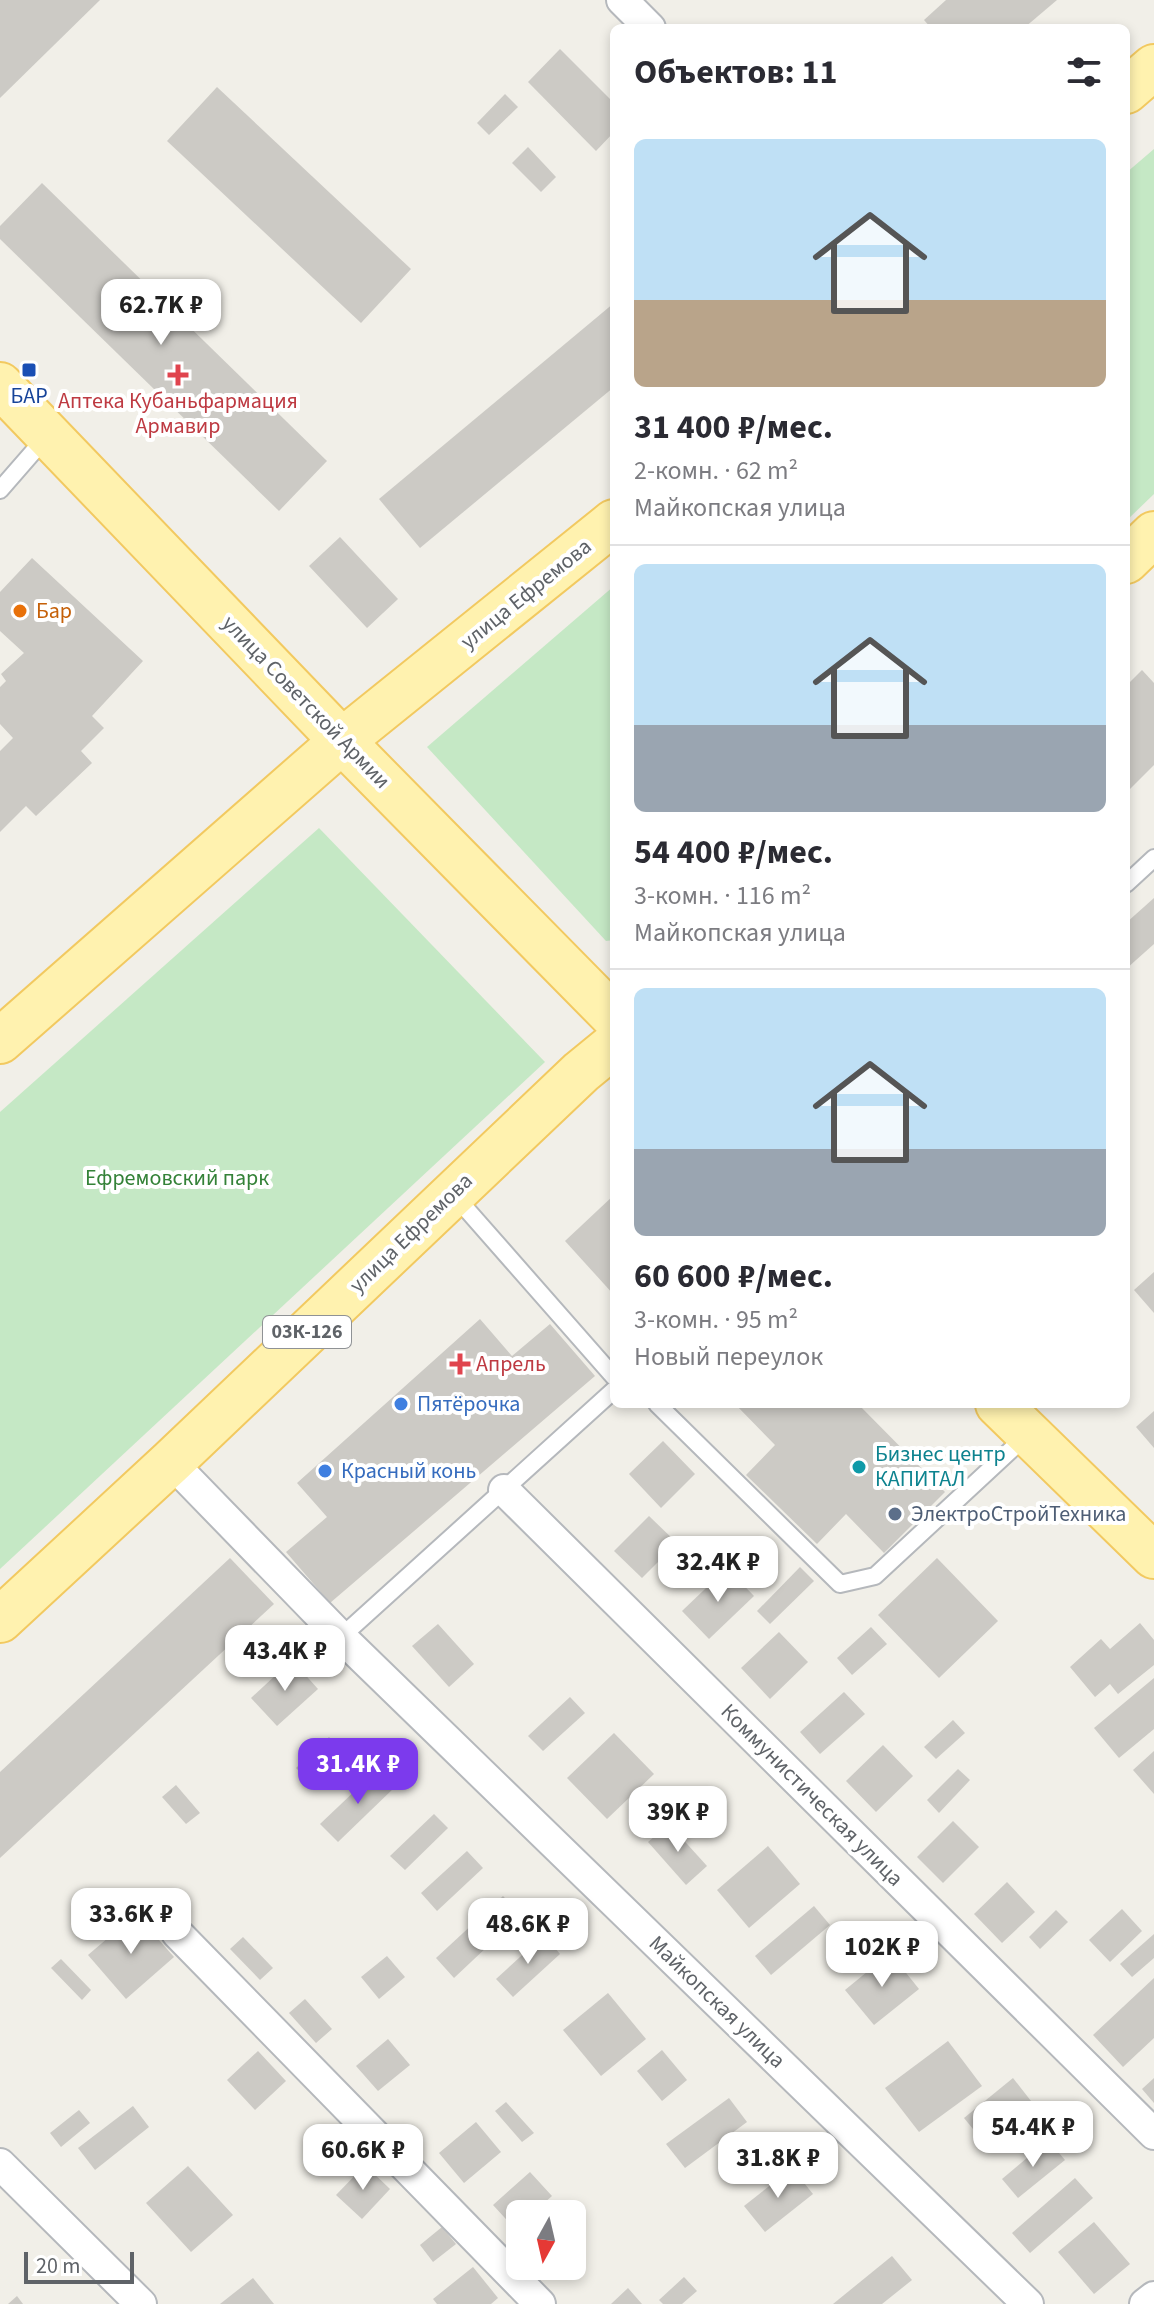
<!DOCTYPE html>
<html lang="ru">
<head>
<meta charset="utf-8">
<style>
  :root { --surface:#fff; --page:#f2f2f3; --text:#2b2b33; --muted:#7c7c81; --line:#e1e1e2; --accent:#7c3aed }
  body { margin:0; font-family:"Source Sans 3",sans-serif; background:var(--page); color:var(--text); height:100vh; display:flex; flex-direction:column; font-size:30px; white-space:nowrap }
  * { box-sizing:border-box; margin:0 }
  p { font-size:26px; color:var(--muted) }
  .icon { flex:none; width:44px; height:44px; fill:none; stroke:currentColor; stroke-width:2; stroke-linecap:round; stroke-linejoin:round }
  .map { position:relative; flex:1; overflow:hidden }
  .drawer { position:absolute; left:610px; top:24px; width:520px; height:1384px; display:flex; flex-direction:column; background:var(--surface); border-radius:12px; box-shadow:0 4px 12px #0003 }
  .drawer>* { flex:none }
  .needle { width:52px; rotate:188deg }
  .buttons { position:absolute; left:506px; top:2200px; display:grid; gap:16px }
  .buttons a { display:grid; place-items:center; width:80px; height:80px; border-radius:12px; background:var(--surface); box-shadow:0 4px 12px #0003; font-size:40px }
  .scale { position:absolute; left:24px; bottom:20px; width:110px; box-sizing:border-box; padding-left:8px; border:4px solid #5f6368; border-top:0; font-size:22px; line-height:28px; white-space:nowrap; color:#5f6368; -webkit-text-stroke:6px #fff; paint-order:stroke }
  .price { position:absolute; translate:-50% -68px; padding:0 18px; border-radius:16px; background:#fff; color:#222; font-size:26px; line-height:52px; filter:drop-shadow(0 2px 4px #0008) }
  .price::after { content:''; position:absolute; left:50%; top:48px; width:24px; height:18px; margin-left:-12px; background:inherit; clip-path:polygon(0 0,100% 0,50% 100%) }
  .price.active { background:var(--accent); color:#fff }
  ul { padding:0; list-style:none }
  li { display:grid; align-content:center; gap:16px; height:424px; padding:0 24px }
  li+li { border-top:2px solid var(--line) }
  li span { display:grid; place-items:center; height:248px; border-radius:12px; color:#555 }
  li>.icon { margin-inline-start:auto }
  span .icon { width:144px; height:144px; fill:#fffc; stroke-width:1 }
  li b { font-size:34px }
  h2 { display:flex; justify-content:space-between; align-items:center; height:96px; padding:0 24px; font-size:34px }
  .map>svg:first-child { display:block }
</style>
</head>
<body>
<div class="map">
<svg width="1154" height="2304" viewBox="0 0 1154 2304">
  <rect width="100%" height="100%" fill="#f1efe8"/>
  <g fill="#c5e8c5">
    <path d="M1154,149V494L1126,521V173Z"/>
    <path d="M614,586V940L606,941L427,747Z"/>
    <path d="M319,828L545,1062L0,1569V1112Z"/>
  </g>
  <g fill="#cccac5">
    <path d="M0,0H100L0,98Z"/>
    <path d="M946,0H1057L1024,28H931L924,20Z"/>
    <path d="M560,49L614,103V132L596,151L528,82Z"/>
    <path d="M217,87L411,269L361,323L167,141Z"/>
    <path d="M505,94L518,107L489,135L477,123Z"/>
    <path d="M528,147L556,177L541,192L512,163Z"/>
    <path d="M42,183L327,461L279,511L0,239V226Z"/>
    <path d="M614,303V387L420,548L379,499Z"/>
    <path d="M340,537L398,599L367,628L309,566Z"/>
    <path d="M32,558L143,661L92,716L104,728L81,751L92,763L36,816L26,806L0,832V751L13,738L0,724V687L6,681L1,674L24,653L0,631V592Z"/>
    <path d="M1142,670L1154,683V765L1126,793V686Z"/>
    <path d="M1154,898V944L1126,969V923Z"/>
    <path d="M614,1195V1295L565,1241Z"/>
    <path d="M1154,1272V1313L1134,1290Z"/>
    <path d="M480,1319L512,1356L550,1324L595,1376L330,1603L286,1552L327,1517L297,1483Z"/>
    <path d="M735,1404H858L945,1492L884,1553L846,1514L817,1544L746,1475L775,1445Z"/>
    <path d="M1154,1411V1448L1136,1427Z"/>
    <path d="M663,1441L695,1474L661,1508L629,1474Z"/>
    <path d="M649,1516L677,1543L642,1578L614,1551Z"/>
    <path d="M230,1558L274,1604L0,1858V1772Z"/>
    <path d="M937,1558L998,1621L939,1678L878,1615Z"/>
    <path d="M800,1567L814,1581L770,1624L757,1611Z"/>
    <path d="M727,1568L754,1596L709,1639L682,1611Z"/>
    <path d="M1140,1623L1154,1640V1665L1118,1694L1110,1684L1095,1697L1070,1667L1101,1639L1110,1649Z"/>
    <path d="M438,1624L474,1664L449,1687L412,1646Z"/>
    <path d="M871,1627L887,1644L852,1675L837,1658Z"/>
    <path d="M779,1632L808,1662L770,1699L741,1668Z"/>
    <path d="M292,1660L318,1689L277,1726L251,1698Z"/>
    <path d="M1154,1678V1729L1119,1758L1094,1728Z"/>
    <path d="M844,1692L865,1714L820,1754L800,1732Z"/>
    <path d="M570,1697L585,1713L543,1751L528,1736Z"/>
    <path d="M953,1720L965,1733L936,1759L924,1747Z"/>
    <path d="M614,1733L654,1774L607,1819L567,1778Z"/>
    <path d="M329,1737L343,1752L311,1783L296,1768Z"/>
    <path d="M883,1745L913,1776L876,1812L846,1781Z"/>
    <path d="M1154,1751V1794L1133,1770Z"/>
    <path d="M378,1769L395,1787L338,1842L320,1824Z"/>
    <path d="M958,1769L970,1780L939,1813L927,1800Z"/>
    <path d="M176,1785L200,1813L186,1824L162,1797Z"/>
    <path d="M434,1814L448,1828L405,1870L390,1856Z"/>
    <path d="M953,1821L979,1847L943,1883L917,1857Z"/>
    <path d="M669,1824L707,1866L686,1885L648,1842Z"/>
    <path d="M768,1846L800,1884L749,1928L717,1890Z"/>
    <path d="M467,1851L483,1868L437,1911L421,1893Z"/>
    <path d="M1007,1882L1035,1912L1002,1943L974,1914Z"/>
    <path d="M503,1896L521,1915L454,1978L436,1958Z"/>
    <path d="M814,1906L830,1925L771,1975L755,1956Z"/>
    <path d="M1122,1909L1142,1931L1110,1962L1089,1940Z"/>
    <path d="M1056,1910L1068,1922L1040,1949L1029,1937Z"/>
    <path d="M136,1914L174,1957L126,1999L88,1955Z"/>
    <path d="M1154,1934V1958L1132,1977L1120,1964Z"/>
    <path d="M544,1935L560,1954L513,1997L496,1979Z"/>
    <path d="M243,1937L273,1968L260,1980L230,1949Z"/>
    <path d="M890,1953L919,1989L874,2025L845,1990Z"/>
    <path d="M387,1956L405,1977L379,1999L361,1977Z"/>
    <path d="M61,1959L91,1990L82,2000L51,1968Z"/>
    <path d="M1154,1978V2038L1123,2067L1093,2035Z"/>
    <path d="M608,1993L646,2039L601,2076L563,2030Z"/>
    <path d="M305,1999L332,2029L316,2043L289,2013Z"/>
    <path d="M388,2039L410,2065L378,2091L356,2066Z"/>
    <path d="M948,2041L982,2086L919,2132L885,2088Z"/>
    <path d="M662,2050L687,2080L662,2101L637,2071Z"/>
    <path d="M258,2051L286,2081L255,2110L227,2080Z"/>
    <path d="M1013,2078L1031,2101L982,2140L964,2118Z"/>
    <path d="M1154,2078V2103L1142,2089Z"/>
    <path d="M729,2098L747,2122L685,2168L666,2144Z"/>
    <path d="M506,2102L534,2133L522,2142L495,2111Z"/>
    <path d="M133,2106L149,2127L95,2170L78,2148Z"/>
    <path d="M79,2110L90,2123L61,2147L50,2133Z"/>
    <path d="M476,2122L501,2152L464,2183L439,2153Z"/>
    <path d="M1048,2140L1065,2160L1018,2198L1002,2179Z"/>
    <path d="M365,2165L390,2189L362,2219L336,2195Z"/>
    <path d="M188,2166L233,2215L191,2252L146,2203Z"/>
    <path d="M792,2168L813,2194L765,2232L744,2206Z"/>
    <path d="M530,2172L552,2196L532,2214H520V2225L515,2229L493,2205Z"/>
    <path d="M1075,2178L1093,2198L1030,2253L1012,2233Z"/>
    <path d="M1094,2222L1130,2264L1094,2294L1058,2252Z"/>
    <path d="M442,2227L456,2244L433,2262L420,2245Z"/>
    <path d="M892,2256L912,2280L882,2304H833Z"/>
    <path d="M473,2267L498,2298L491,2304H437L433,2299Z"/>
    <path d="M684,2277L697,2291L682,2304H663L659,2300Z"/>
    <path d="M253,2278L274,2304H220Z"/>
    <path d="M628,2288L642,2304H611Z"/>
    <path d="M17,2296L23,2304H8Z"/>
  </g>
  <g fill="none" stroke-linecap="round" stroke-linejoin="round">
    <defs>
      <g id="service">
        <path d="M0,490L47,436"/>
        <path d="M1126,884L1154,858"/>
        <path d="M454,1195L614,1377"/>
        <path d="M657,1404L840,1584L875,1576L1027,1435"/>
        <path d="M341,1637L614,1390"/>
      </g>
      <g id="minor">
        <path d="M622,0L650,28"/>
        <path d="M171,1462L341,1637L1028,2304"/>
        <path d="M504,1490L1154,2134"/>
        <path d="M177,1933L540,2304"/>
        <path d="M0,2164L141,2304"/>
        <path d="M1145,2304L1154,2297"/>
      </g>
      <g id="primary">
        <path d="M1126,91L1154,67"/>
        <path d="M0,385L342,741L614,1017"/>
        <path d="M1126,561L1154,534"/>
        <path d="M0,1041L342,741L614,522"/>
        <path d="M998,1404L1154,1556"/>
        <path d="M0,1620L171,1462L581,1072L614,1045"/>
      </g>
    </defs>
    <use href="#service" stroke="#b5b8bc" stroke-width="20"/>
    <use href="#minor" stroke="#b5b8bc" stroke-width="34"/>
    <use href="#primary" stroke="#f2c960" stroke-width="48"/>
    <use href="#service" stroke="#fff" stroke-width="16"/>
    <use href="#minor" stroke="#fff" stroke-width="30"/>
    <use href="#primary" stroke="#fff2af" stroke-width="44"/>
  </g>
  <rect fill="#1a4fb4" stroke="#fff" stroke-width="3" x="21" y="362" width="16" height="16" rx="4"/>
  <g fill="#e0444e" stroke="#fff" stroke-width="3">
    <path d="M174 363h8v8h8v8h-8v8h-8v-8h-8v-8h8z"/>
    <path d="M456 1352h8v8h8v8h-8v8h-8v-8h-8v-8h8z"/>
  </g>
  <circle fill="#e8710a" stroke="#fff" stroke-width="3" cx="20" cy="611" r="8"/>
  <g fill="#3f7fe0" stroke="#fff" stroke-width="3">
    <circle cx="401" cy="1404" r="8"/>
    <circle cx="325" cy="1471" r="8"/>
  </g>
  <circle fill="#0f9aa8" stroke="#fff" stroke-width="3" cx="859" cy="1467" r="8"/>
  <circle fill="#5c6f8a" stroke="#fff" stroke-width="3" cx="895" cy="1514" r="8"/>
  <g text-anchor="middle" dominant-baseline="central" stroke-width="8" stroke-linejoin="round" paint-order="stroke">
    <rect fill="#fff" stroke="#8f9295" stroke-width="2" x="263" y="1316" width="88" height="32" rx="6"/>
    <g font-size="20" font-weight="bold" fill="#5f6368">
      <text x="307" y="1332">03К-126</text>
    </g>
    <g font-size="22" fill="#164399" stroke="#fff">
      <text x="29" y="396">БАР</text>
    </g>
    <g font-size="22" fill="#be3a42" stroke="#fff">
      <text x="178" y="401">Аптека Кубаньфармация<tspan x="178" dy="25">Армавир</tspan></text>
      <text x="476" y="1364" text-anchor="start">Апрель</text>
    </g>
    <g font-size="22" fill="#5f6368" stroke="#fff">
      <text transform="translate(526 594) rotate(-39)">улица Ефремова</text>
      <text transform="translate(306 702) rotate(46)">улица Советской Армии</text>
      <text transform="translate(411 1233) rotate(-44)">улица Ефремова</text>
      <text transform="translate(812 1795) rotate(45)">Коммунистическая улица</text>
      <text transform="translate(717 2002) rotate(44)">Майкопская улица</text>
    </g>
    <g font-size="22" fill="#c56008" stroke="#fff" text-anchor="start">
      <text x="36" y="611">Бар</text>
    </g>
    <g font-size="22" fill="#348238" stroke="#fff">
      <text x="177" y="1178">Ефремовский парк</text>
    </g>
    <g font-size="22" fill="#366cbe" stroke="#fff" text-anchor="start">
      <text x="417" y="1404">Пятёрочка</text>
      <text x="341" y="1471">Красный конь</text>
    </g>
    <g font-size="22" fill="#0d838f" stroke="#fff" text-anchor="start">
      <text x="875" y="1454">Бизнес центр<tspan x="875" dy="25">КАПИТАЛ</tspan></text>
    </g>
    <g font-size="22" fill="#4e5e75" stroke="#fff" text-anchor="start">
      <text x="911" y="1514">ЭлектроСтройТехника</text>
    </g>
  </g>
</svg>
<div class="buttons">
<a><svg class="needle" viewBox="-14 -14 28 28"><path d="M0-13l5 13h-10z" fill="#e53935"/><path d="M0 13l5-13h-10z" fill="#7c7c81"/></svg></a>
</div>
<div class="scale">20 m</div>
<b class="price" style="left:161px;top:347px">62.7K ₽</b>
<b class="price" style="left:718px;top:1604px">32.4K ₽</b>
<b class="price" style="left:285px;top:1693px">43.4K ₽</b>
<b class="price active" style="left:358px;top:1806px">31.4K ₽</b>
<b class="price" style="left:678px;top:1854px">39K ₽</b>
<b class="price" style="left:131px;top:1956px">33.6K ₽</b>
<b class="price" style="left:528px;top:1966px">48.6K ₽</b>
<b class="price" style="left:882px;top:1989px">102K ₽</b>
<b class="price" style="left:1033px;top:2169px">54.4K ₽</b>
<b class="price" style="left:363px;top:2192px">60.6K ₽</b>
<b class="price" style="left:778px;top:2200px">31.8K ₽</b>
<section class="drawer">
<h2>Объектов: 11<svg class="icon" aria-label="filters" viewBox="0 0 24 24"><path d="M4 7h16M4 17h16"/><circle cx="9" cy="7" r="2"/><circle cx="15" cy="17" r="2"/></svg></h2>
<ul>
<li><span style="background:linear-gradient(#bfe0f5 65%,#b9a48a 0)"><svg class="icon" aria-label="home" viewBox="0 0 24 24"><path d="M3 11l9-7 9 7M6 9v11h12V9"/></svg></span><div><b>31 400 ₽/мес.</b><p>2-комн. · 62 m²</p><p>Майкопская улица</p></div></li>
<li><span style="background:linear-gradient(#bfe0f5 65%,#9aa5b1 0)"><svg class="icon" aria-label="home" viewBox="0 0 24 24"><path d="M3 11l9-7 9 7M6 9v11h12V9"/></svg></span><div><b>54 400 ₽/мес.</b><p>3-комн. · 116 m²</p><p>Майкопская улица</p></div></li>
<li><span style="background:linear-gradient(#bfe0f5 65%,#9aa5b1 0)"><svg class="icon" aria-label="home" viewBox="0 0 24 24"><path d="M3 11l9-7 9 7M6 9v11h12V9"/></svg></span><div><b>60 600 ₽/мес.</b><p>3-комн. · 95 m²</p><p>Новый переулок</p></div></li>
</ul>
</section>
</div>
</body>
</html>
